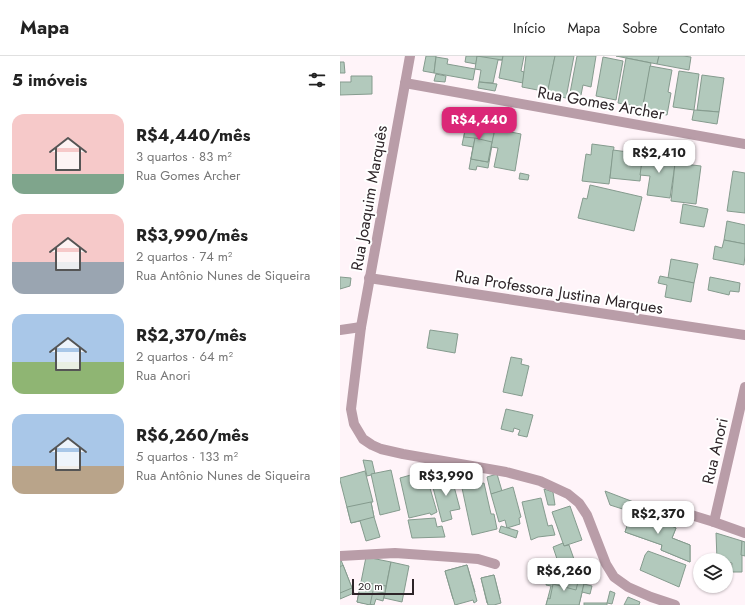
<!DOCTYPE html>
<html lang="pt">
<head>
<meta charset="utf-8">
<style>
  :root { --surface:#fff; --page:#f2f2f2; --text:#222; --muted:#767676; --line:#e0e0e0; --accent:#db2777 }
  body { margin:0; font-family:Jost,sans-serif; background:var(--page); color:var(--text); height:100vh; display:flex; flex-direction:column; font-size:15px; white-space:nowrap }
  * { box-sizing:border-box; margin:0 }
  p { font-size:13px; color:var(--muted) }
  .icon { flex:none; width:22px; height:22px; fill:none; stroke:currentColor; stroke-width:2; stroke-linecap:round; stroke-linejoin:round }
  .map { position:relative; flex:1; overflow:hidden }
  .sheet { display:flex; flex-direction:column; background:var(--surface); width:340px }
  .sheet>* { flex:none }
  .fabs { position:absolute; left:353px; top:497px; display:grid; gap:8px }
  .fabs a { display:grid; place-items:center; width:40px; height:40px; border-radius:50%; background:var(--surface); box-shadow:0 1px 3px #0004; font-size:20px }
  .scale { position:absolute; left:12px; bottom:10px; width:62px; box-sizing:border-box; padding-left:4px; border:2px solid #2d2428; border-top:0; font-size:11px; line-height:14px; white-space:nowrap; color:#2d2428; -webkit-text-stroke:3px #fff; paint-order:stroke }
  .price { position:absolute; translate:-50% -34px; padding:0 9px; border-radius:8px; background:#fff; color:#222; font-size:13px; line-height:26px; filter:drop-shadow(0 1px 2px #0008) }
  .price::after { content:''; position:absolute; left:50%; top:24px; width:12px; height:9px; margin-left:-6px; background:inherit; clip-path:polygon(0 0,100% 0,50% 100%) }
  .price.current { background:var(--accent); color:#fff }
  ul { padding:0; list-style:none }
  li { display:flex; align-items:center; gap:12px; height:100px; padding:0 12px }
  li span { display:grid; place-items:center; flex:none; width:112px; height:80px; border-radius:12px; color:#555 }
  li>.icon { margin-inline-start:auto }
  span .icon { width:48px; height:48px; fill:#fffc; stroke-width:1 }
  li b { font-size:17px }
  h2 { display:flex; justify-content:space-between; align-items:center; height:48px; padding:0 12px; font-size:17px }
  header { display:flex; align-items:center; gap:24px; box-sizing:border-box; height:56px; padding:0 20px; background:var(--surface); border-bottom:1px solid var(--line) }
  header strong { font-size:19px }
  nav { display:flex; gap:22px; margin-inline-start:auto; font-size:14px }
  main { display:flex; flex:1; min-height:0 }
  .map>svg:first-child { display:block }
</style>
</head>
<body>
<header>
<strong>Mapa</strong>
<nav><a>Início</a><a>Mapa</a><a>Sobre</a><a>Contato</a></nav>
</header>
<main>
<section class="sheet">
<h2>5 imóveis<svg class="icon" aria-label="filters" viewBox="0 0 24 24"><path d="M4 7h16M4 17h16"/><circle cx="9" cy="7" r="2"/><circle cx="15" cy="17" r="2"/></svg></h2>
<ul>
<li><span style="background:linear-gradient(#f6c9c9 75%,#7fa58c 0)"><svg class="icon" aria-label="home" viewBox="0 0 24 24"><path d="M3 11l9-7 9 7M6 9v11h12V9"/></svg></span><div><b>R$4,440/mês</b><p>3 quartos · 83 m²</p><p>Rua Gomes Archer</p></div></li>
<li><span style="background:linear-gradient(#f6c9c9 60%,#9aa5b1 0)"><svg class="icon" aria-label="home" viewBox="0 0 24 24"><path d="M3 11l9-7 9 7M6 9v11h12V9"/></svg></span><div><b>R$3,990/mês</b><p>2 quartos · 74 m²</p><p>Rua Antônio Nunes de Siqueira</p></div></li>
<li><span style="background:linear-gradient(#a9c7e8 60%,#8fb573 0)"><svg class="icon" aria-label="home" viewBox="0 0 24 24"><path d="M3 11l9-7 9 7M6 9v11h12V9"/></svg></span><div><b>R$2,370/mês</b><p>2 quartos · 64 m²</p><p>Rua Anori</p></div></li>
<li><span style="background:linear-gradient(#a9c7e8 65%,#b9a48a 0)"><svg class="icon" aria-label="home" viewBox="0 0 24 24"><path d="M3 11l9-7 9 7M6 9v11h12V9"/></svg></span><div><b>R$6,260/mês</b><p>5 quartos · 133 m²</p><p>Rua Antônio Nunes de Siqueira</p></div></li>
</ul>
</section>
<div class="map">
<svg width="405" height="549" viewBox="0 0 405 549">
  <rect width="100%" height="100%" fill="#fff4f9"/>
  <g fill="#b2c9bc" stroke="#859b8e">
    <path d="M86,0H96L94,17L83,15Z"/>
    <path d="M126,0H137L136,8L125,6Z"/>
    <path d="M137,0H163L162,4H158L153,27L139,26L141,14L135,13Z"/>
    <path d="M137,0H163L162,4Z"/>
    <path d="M163,0H184L181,15L184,16L183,27L159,22Z"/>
    <path d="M186,0H209L207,9L186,5Z"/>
    <path d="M186,0H215L208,36L182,31Z"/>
    <path d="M215,0H234L226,42L207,38Z"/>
    <path d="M237,0H256L251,31L243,29L241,39L230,37Z"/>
    <path d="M276,0H319L317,8Z"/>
    <path d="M319,0H343L351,1L349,14L317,8Z"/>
    <path d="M96,1L108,3L107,8L135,13L133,24L94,17Z"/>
    <path d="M263,1L283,5L276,44L256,40Z"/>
    <path d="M286,2L311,7L303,51L278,47Z"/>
    <path d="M0,6H4L5,17H0Z"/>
    <path d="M310,10L332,14L328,36L331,37L327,59L302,55Z"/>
    <path d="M339,15L359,18L354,54L333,51Z"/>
    <path d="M96,18L106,20L105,26L94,25Z"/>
    <path d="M362,19L384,22L379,56L357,54Z"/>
    <path d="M11,20H32V38L0,39V26H11Z"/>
    <path d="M139,26L157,28L155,35L138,32Z"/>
    <path d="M354,54L379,56L377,68L352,64Z"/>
    <path d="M128,59L156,66L148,112L137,110L136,114L129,113L133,91L122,89Z"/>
    <path d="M126,68L155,73L148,106L131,103L135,82L124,81Z"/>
    <path d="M155,73L181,78L175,115L154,111L158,92L151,91Z"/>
    <path d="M135,82L152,86L148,106L131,103Z"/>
    <path d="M252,88L274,91L269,128L242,125L246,98L251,99Z"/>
    <path d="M273,94L303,98L300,125L270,122Z"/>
    <path d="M303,98L336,102L330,142L307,139L310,120L300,119Z"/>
    <path d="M335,107L361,110L356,148L331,145Z"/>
    <path d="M393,115L405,117V157L387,155Z"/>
    <path d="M180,117L189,119L188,124L179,123Z"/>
    <path d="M250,129L302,141L294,175L238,162L243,142L247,143Z"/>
    <path d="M343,148L368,153L364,171L340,167Z"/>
    <path d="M387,165L405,169V188L384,184Z"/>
    <path d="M384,184L405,188V199L404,209L373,203L375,190L382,192Z"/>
    <path d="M331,203L358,208L354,227L328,222Z"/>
    <path d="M320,220L354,227L351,246L325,241L327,229L318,227Z"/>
    <path d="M0,221L11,222L10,230L0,233Z"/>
    <path d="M370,221L400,227L399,236L390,235L389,239L368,234Z"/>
    <path d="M90,274L118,278L115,297L87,292Z"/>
    <path d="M171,301L182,303L181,308L189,310L182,340L163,336Z"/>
    <path d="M166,353L193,359L187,381L178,379L180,374L174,372L173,376L161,373Z"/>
    <path d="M23,404L32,405L35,418L27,420Z"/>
    <path d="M51,414L60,454L40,459L31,418Z"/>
    <path d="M25,415L33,446H31L34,461L40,481L26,485L20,465L11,467L0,424V422Z"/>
    <path d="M85,415L97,456L91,459L90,457L69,462L60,422Z"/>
    <path d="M157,418L162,435L151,438L147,421Z"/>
    <path d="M111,419L120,453L110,455L112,463L102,466L91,424Z"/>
    <path d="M144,427L151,458H154L157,473L132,479L122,432Z"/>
    <path d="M173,431L181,461L179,462L180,468L167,472L165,464L159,466L151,438Z"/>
    <path d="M204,433L213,436L215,449H208Z"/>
    <path d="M265,435L304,450L300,458L336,472L332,482L350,489V506L321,494L322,489L285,476L292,456L270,449Z"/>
    <path d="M201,442L208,470L212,469L215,479L198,481L191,484L182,446Z"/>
    <path d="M31,446L34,461L11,467L7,451Z"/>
    <path d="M230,450L242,484L224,490L212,456Z"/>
    <path d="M294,455L336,472L332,482L350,489V506L321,494L322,489L285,476L292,456Z"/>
    <path d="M95,462L97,471L102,470L105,481L72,482L68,464Z"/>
    <path d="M161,470L178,475L176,482L159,476Z"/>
    <path d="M376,477L402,485V516H391L392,507L386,506V504H377Z"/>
    <path d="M402,485L405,486V500L401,499Z"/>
    <path d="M223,487L224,490L229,489L235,506L231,507L235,517L223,521L213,491Z"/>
    <path d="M308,495L346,509L339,531L300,514L305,499Z"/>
    <path d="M26,501L51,506L43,545L36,543L34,549L17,546Z"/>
    <path d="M1,504L14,537L0,543V505Z"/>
    <path d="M51,506L69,510L62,546L44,542Z"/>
    <path d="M3,509L12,532L0,537V511Z"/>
    <path d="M127,509L135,536L113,543L105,515Z"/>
    <path d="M127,509L137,545L134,547L133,544L115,549L105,515Z"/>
    <path d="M154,519L160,543L147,547L141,522Z"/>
    <path d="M154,519L161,547L154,549H148L141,522Z"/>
    <path d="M209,519L244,528L239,549H206L211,530L206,529Z"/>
    <path d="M21,526L46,530L45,537L33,535L30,549L17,546Z"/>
    <path d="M238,526L244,528L239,549H206L208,542L210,543L213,528L236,534Z"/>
    <path d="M244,528L252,530L250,538L242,536Z"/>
    <path d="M270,535L275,537L272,548L267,547Z"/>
    <path d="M288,541L300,546L299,549H284Z"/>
    <rect x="244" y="547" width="23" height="2"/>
  </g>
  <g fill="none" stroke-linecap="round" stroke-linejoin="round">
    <g stroke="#b99da8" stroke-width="10">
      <path d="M70,0L21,271L11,353L14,368L23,383L32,389L41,393L63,398L166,416L200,425L228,438L239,447L247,459L266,508L274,521L288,531L311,541L335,549"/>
      <path d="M65,27L405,88"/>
      <path d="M29,222L405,279"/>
      <path d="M0,274L21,271"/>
      <path d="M325,451L374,466L405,477"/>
      <path d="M374,466L405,331"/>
      <path d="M0,500L55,497L112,501L138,503L155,508"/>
    </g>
  </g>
  <g text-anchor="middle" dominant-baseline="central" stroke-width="4" stroke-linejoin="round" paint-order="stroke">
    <g font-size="16" fill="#2d2428" stroke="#fff">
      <text transform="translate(261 47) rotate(10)">Rua Gomes Archer</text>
      <text transform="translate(29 142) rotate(-80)">Rua Joaquim Marquês</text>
      <text transform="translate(219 236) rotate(9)">Rua Professora Justina Marques</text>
      <text transform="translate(375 395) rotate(-77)">Rua Anori</text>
    </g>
  </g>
</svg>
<div class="fabs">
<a><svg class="icon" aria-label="layers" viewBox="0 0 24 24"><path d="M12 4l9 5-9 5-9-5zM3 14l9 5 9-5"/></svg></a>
</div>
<div class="scale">20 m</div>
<b class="price current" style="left:139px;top:85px">R$4,440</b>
<b class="price" style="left:319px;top:118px">R$2,410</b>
<b class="price" style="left:106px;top:441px">R$3,990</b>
<b class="price" style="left:318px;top:479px">R$2,370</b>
<b class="price" style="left:224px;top:536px">R$6,260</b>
</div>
</main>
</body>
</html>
